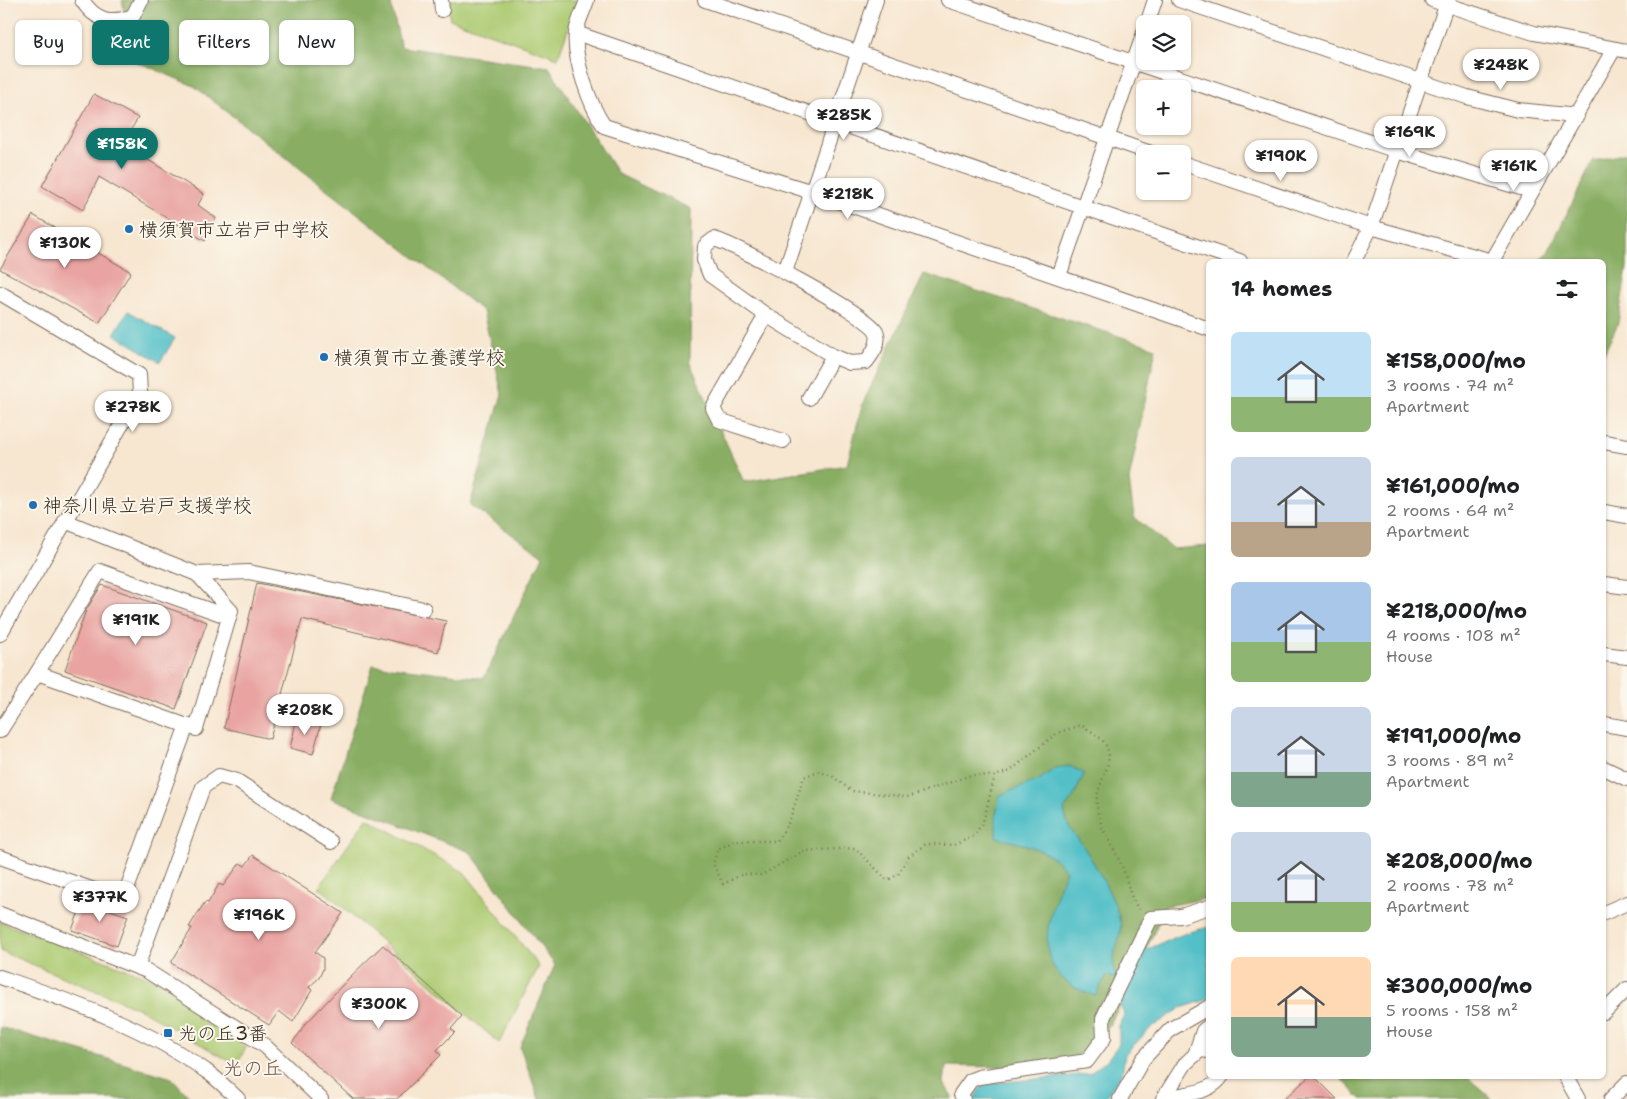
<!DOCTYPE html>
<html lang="en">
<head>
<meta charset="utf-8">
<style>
  :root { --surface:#fff; --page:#f6f6f6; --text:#202124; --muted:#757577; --accent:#0f766e }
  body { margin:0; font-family:"Shantell Sans","Klee One",sans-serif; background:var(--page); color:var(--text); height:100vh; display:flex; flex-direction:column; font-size:19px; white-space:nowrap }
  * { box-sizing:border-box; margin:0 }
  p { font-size:16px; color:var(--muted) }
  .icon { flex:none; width:28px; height:28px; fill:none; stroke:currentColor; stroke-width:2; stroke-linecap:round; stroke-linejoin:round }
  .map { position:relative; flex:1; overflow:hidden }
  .details { position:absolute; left:1206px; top:259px; width:400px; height:820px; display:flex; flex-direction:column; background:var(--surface); border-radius:8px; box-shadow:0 1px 4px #0004 }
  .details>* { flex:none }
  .banner { position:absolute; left:15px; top:20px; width:475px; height:45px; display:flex; gap:10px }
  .tools { position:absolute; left:1136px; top:15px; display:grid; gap:10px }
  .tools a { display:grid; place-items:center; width:55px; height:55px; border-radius:8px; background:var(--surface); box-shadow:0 1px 4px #0004; font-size:25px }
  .price { position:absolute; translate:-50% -42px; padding:0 11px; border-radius:18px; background:#fff; color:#222; font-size:16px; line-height:32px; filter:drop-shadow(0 1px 2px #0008) }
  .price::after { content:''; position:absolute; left:50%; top:30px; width:15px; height:11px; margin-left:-8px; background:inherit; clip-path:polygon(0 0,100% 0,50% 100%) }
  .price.current { background:var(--accent); color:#fff }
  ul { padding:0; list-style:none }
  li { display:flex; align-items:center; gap:15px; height:125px; padding:0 25px }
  li span { display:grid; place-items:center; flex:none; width:140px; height:100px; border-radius:8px; color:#555 }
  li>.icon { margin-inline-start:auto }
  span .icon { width:60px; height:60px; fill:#fffc; stroke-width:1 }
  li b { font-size:21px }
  h2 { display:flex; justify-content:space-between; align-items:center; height:60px; padding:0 25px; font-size:21px }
  .tag { padding:0 18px; border-radius:8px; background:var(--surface); box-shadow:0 1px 4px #0004; font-size:18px; line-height:45px }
  .tag.current { background:var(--accent); color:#fff }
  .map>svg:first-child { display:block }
</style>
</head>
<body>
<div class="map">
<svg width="1627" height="1099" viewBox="0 0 1627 1099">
  <rect width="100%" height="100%" fill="#fbf7ec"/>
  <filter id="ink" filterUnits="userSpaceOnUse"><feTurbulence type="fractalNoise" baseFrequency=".02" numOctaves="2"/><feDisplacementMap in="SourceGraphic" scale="10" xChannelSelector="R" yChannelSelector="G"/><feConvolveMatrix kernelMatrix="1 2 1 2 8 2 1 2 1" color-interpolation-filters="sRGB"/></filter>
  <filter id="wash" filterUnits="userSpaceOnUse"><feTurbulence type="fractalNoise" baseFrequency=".0096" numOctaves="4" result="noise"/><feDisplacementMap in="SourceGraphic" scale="20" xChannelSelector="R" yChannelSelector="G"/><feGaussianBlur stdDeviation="1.12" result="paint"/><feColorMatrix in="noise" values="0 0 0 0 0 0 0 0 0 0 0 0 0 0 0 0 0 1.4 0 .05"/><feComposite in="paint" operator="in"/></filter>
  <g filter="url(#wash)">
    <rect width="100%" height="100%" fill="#f7e6d0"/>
    <g fill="#acca71" stroke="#747a48">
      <path d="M446,0H578L558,58L450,19Z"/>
      <path d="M367,818L464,872L539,966L499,1043L319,887Z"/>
      <path d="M0,922L159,981L246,1048L236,1065L142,1010L0,951Z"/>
    </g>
    <g fill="#89ae63" stroke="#626c40">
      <path d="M122,0H390L401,47L549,67L618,174L691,209L690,363L744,482L847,465L862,405L924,274L1156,348L1129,480L1134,517L1173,549L1209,546V898L1166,906L1120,1006L1102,1037L1083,1057L998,1067L946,1066L944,1083L953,1099H539L520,1047L555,965L470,852L331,798L373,665L484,678L543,556L470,505L502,394L483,311L194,86L135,61Z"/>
      <path d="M1627,153V267L1618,323L1604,354V261H1538L1547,254L1593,161Z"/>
      <path d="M0,1027L172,1078L191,1099H0Z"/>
      <path d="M1339,1076H1466L1492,1099H1361Z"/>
    </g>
    <g fill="#52c0c8" stroke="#467573">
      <path d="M128,311L175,338L160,362L114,334Z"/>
      <path d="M1070,766L1084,774L1073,798L1064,809C1068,833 1076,833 1087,852C1100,873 1114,897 1120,921C1124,939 1108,956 1115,973L1129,976L1143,951L1186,933L1209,927V999L1181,1008L1152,1027L1125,1054L1122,1074L1104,1099H973L984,1084L1089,1074L1107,1060L1119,1044V1026L1124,1014L1120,1006L1124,984L1107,975L1095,996C1026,974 1046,922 1066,871C1052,849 1021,844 996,837V813L1000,795L1039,780L1055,768Z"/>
    </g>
    <g id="blocks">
      <g fill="#e9a4a2">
        <path d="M94,94L138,118L122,144L204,194L198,205L216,218L205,241L99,177L83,210L42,186Z"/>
        <path d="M33,215L131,272L99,323L0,269Z"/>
        <path d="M257,583L446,621L438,652L302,619L270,739L224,728Z"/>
        <path d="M102,585L207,622L176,709L65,670L86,610Z"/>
        <path d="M297,718L321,724L313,754L290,748Z"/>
        <path d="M253,855L343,913L315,952L323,958V969L319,978L309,987L312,990L293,1022L279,1011L269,1025L171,963L192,928L189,927L205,902L208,903L219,884L223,886L240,863L245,866Z"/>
        <path d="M83,901L128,916L117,946L72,930Z"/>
        <path d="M383,945L462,1016L451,1029L455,1032L437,1050L441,1055L397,1099H353L292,1043L302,1030L301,1029L349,978Z"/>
        <path d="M1310,1076H1314L1337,1099H1284Z"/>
      </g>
    </g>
  </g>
  <g filter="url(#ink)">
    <use href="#blocks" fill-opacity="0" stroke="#7d6c5c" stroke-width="1"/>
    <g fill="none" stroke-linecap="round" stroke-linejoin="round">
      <defs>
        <g id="minor">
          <path d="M82,0C95,21 111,24 133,16L141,0"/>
          <path d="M441,0L442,10"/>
          <path d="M587,0C584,10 577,23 576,33C573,59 590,105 604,126L812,192L1209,329"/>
          <path d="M705,0L1154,154"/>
          <path d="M948,0L1397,151L1531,191"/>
          <path d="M1179,0L1467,97L1518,110L1577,116"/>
          <path d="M1432,0L1534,33L1627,51"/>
          <path d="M1147,24L1155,0"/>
          <path d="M576,33L1240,261"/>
          <path d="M1182,163L1371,227L1492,261L1614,49"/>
          <path d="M714,239C737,245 867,314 876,331C881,342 873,353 866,362L850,363L833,356L766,315L710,275L704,260L705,246Z"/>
          <path d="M1354,261L1371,227L1448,0"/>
          <path d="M785,272L876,0"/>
          <path d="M1059,276L1145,30"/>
          <path d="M0,293L139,375L140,393L0,634"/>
          <path d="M766,315L713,408L719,420L783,441"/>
          <path d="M809,398L833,356"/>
          <path d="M1604,442L1627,446"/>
          <path d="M1604,512L1627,516"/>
          <path d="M65,521L197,574L249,572L424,609"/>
          <path d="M197,574L231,611L196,729L37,673L100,571L229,617"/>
          <path d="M1604,584L1627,587"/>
          <path d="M1604,654L1627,657"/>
          <path d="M1604,724L1627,728"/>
          <path d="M0,731L37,673"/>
          <path d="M1604,768L1627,779"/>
          <path d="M0,857L123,900L187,725"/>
          <path d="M1604,913L1627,903"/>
          <path d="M0,914L147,971L265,1046L321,1099"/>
          <path d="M137,967L203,787L219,776L237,781L331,842"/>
          <path d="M0,977C72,1002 144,1026 206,1071C218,1079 228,1090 238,1099"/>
          <path d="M1604,1012L1627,989"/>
          <path d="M1195,1055L1203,1031L1209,1026"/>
          <path d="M1565,1076L1578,1099"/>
          <path d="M963,1099L961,1094L971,1080L979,1077L1087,1061L1104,1038L1103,1018L1151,918L1181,916L1209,907"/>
          <path d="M1120,1099L1143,1059L1171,1029L1209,1007"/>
          <path d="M1163,1099L1185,1064L1200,1050L1209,1051"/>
          <path d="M1163,1099C1184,1092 1208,1096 1222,1076"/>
          <path d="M1611,1099L1627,1083"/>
        </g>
      </defs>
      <use href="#minor" stroke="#7d6c5c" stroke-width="16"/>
      <path stroke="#7d6c5c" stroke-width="2.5" stroke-dasharray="1 4" stroke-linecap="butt" d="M995,776L983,822L974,836L954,845L926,844L909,856L898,875L887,880L855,848L803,851L762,875L743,874L723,884L713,864L718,849L734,841H777L789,822L804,777L818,771L832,776L852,791L909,797L971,775L995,776L1010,771L1057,733L1081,725C1092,732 1105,738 1108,751C1112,767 1098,783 1097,799C1095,822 1112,844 1121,864C1127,877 1129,899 1140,910"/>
      <use href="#minor" stroke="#fff" stroke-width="14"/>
    </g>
  </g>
  <g fill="#1f6fb2" stroke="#fbf7ec" stroke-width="2">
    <circle cx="129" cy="229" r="5"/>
    <circle cx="324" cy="357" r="5"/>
    <circle cx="33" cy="505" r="5"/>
    <rect x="163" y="1028" width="10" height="10" rx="2.5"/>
  </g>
  <g text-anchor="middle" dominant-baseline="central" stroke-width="4" stroke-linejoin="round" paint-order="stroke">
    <g font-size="19" fill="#3b2a1e" stroke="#fbf7ec" text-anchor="start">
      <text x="139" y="229">横須賀市立岩戸中学校</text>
      <text x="334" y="357">横須賀市立養護学校</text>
      <text x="43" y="505">神奈川県立岩戸支援学校</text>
      <text x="178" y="1033">光の丘3番</text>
    </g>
    <g font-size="20" fill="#78554c" stroke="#fbf7ec">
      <text x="253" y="1068">光の丘</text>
    </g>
  </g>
</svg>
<div class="tools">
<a><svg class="icon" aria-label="layers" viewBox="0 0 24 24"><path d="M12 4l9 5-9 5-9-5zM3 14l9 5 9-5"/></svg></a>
<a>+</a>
<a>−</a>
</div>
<b class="price" style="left:1501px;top:91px">¥248K</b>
<b class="price" style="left:844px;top:141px">¥285K</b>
<b class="price" style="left:1410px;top:158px">¥169K</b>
<b class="price current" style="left:122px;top:170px">¥158K</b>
<b class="price" style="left:1281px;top:182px">¥190K</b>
<b class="price" style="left:1514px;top:192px">¥161K</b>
<b class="price" style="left:848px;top:220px">¥218K</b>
<b class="price" style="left:65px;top:269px">¥130K</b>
<b class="price" style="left:133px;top:433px">¥278K</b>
<b class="price" style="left:136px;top:646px">¥191K</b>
<b class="price" style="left:305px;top:736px">¥208K</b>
<b class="price" style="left:100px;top:923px">¥377K</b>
<b class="price" style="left:259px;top:941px">¥196K</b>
<b class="price" style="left:379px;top:1030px">¥300K</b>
<div class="banner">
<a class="tag">Buy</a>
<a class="tag current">Rent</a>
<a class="tag">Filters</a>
<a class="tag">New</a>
</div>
<section class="details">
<h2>14 homes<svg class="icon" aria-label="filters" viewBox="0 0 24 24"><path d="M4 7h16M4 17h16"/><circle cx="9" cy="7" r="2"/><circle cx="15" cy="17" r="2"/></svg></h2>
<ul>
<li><span style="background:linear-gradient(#bfe0f5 65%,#8fb573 0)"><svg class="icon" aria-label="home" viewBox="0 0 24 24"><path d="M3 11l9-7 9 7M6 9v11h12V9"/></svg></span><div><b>¥158,000/mo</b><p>3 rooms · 74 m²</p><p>Apartment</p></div></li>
<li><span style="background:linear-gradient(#c9d6e8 65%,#b9a48a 0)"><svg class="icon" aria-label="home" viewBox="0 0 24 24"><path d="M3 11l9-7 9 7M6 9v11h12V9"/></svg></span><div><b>¥161,000/mo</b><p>2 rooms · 64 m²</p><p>Apartment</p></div></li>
<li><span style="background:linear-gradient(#a9c7e8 60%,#8fb573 0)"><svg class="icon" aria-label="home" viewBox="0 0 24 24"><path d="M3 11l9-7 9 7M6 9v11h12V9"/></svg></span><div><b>¥218,000/mo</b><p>4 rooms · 108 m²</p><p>House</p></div></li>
<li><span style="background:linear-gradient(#c9d6e8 65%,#7fa58c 0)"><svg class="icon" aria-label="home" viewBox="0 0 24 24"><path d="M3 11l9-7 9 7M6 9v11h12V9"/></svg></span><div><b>¥191,000/mo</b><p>3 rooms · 89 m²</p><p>Apartment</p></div></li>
<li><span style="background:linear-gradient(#c9d6e8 70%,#8fb573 0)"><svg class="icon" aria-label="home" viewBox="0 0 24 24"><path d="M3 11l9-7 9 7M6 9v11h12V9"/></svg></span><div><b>¥208,000/mo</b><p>2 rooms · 78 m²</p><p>Apartment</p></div></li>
<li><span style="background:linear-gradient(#ffd9b3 60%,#7fa58c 0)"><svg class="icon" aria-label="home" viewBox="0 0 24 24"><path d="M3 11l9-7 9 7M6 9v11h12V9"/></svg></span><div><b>¥300,000/mo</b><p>5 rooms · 158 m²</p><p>House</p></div></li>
</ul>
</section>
</div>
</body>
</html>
